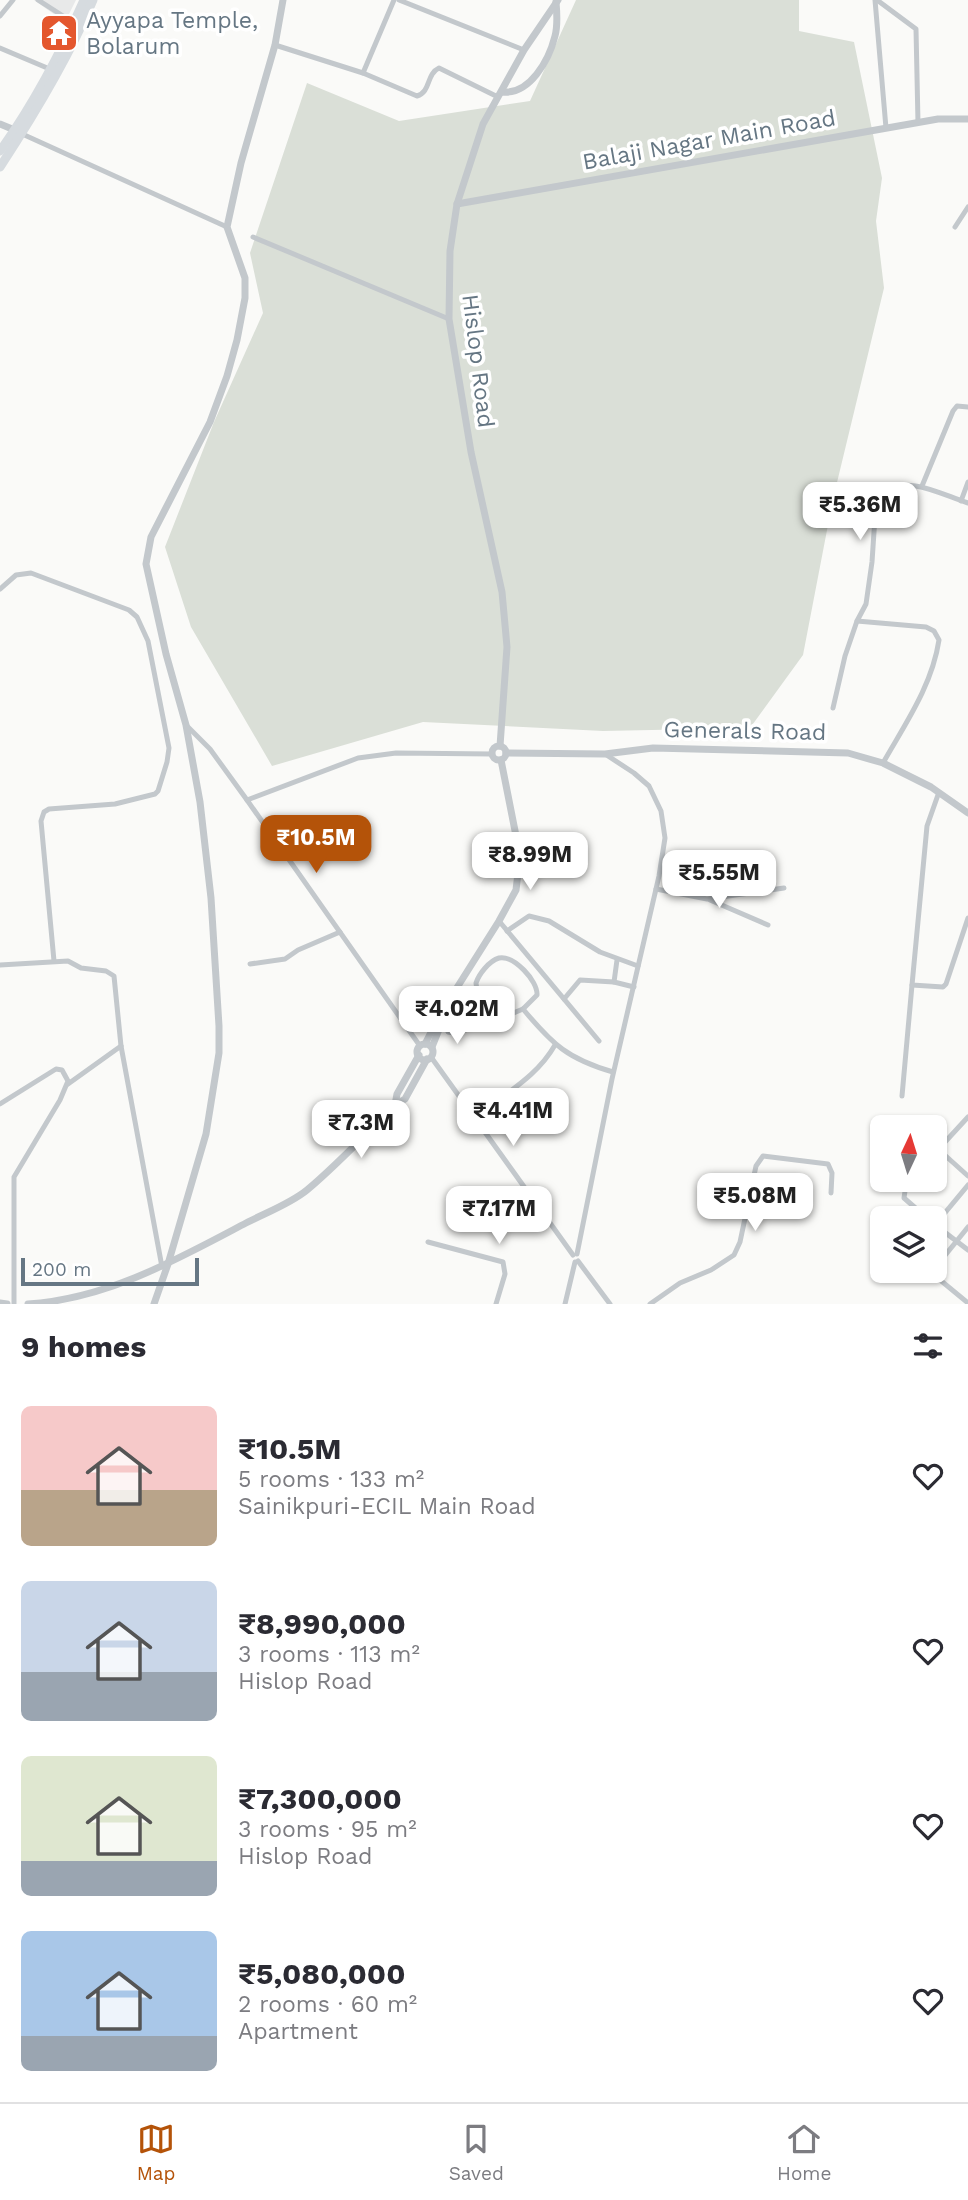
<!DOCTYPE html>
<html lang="en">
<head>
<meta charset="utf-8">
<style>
  :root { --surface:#fff; --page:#f2f2f3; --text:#2b2b33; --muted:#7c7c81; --line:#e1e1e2; --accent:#b45309 }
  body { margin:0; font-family:"Work Sans",sans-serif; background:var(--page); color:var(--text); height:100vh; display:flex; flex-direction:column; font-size:26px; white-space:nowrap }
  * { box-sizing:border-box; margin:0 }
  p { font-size:23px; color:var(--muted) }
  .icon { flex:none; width:38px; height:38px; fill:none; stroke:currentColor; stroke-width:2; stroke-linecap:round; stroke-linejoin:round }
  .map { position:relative; height:1304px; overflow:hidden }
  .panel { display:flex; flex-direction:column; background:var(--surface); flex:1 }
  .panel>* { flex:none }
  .needle { width:46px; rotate:4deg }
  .controls { position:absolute; left:870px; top:1115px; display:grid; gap:14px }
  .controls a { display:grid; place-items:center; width:77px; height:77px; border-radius:10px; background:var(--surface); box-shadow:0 2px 5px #0004; font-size:35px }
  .scale { position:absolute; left:21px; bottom:18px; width:178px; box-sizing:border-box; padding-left:7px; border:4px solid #657683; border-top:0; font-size:19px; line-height:24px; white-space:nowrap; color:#657683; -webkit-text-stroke:5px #fff; paint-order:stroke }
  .price { position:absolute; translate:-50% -60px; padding:0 16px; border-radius:14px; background:#fff; color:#222; font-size:23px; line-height:46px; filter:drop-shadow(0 2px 4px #0008) }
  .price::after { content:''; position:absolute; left:50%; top:42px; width:21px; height:16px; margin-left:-10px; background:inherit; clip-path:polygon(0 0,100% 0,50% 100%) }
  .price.active { background:var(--accent); color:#fff }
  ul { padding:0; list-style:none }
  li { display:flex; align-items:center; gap:21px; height:175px; padding:0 21px }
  li span { display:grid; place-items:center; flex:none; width:196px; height:140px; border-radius:10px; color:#555 }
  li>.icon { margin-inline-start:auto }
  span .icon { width:84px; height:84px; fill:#fffc; stroke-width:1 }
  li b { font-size:30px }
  h2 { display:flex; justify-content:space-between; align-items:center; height:84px; padding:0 21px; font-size:30px }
  .dock { display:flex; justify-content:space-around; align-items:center; height:98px; border-top:2px solid var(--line); background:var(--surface); font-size:19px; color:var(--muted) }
  .dock a { display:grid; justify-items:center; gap:4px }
  .dock .active { color:var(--accent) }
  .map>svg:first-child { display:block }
</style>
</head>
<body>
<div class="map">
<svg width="968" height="1304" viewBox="0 0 968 1304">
  <rect width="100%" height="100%" fill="#fafaf8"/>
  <path fill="#e8e9e9" d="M34,0H76L65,22Z"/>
  <path fill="#dadfd7" d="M576,0H799V31L854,42L882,178L876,221L884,288L833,499L803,655L750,728L603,731L423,722L272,766L191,627L165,547L214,422L263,313L250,253L307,83L399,121L530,101Z"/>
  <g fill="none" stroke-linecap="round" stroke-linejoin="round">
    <g stroke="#c3c8cc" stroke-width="5">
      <path d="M38,0L74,23"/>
      <path d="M399,0L524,50"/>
      <path d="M875,0L886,128"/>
      <path d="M877,0L916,29L918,123"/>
      <path d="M0,16L13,0"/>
      <path d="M275,45L363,73L417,96C431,92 426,74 439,68L498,97"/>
      <path d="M0,48L52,70"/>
      <path d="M363,73L394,0"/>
      <path d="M20,133L227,227"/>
      <path d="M955,227L968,207"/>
      <path d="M253,237L449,319"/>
      <path d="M922,486L953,411L957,406L968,407"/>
      <path d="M961,501L968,482"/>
      <path d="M0,589L16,575L31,573L129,610L137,617L148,641L169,748L167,762L158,791L155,794L115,804L49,809L44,812L41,821L54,961"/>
      <path d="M857,621L926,627L934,631L939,640C932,686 905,724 883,763"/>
      <path d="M833,708L845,656L857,621L866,604L872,562L876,502L881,492C909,475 940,494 968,503"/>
      <path d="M186,725L210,749L247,800L420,1046"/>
      <path d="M939,792L927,826L912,985L943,987L946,984L968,918"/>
      <path d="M247,800L358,758L396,753L492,754"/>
      <path d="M656,889L707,899L784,888"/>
      <path d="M710,900L768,925"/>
      <path d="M499,921L599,1041"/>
      <path d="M507,931L529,916L549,921L600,952L638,966"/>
      <path d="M250,964L285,959L298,950L340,932"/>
      <path d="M0,965L68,961L81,968L106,971L114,976L121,1046L162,1267"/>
      <path d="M614,982L617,960"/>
      <path d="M458,988C459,1004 445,1017 448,1032L454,1033L483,1025L487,1024L523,1009L537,995C538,981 514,955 499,958C489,961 479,974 476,983L478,999L487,1024"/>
      <path d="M564,999L580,980L614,982L634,987"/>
      <path d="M523,1009C553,1045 568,1059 613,1072"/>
      <path d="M431,1057L573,1255"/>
      <path d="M68,1084L121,1046"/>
      <path d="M902,1096L912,985"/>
      <path d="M0,1104L56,1069L62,1070L68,1081L60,1100L14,1177V1304"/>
      <path d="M489,1107C514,1088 539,1073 555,1045"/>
      <path d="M938,1149L968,1176"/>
      <path d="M934,1154L968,1117"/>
      <path d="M914,1180L905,1191L904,1198L927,1218"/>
      <path d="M934,1224L968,1250"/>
      <path d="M934,1226L968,1185"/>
      <path d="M428,1242L503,1262L505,1274L496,1304"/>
      <path d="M577,1254L612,1079L659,876L665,838L661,811L649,786L634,773L605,754"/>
      <path d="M578,1261L610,1304"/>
      <path d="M934,1269L968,1227"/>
      <path d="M928,1270L968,1303"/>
      <path d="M565,1304L575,1262"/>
      <path d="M650,1304L680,1283L711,1270L734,1255L740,1242L756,1166L763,1156L828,1164L832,1173L831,1193"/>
    </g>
    <g stroke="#c3c8cc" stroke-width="7">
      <path d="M502,92C530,95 549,60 555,36C558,25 557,13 556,2"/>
      <path d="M0,124L17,131"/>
      <path d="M457,204L938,119H968"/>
      <path d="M500,746L507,647L502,592L471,452L449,319L450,251L457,204L483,124L524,50L558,0"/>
      <circle cx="499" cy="753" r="7"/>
      <path d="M506,753L605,754L653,748L848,753L883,763L931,787L968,813"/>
      <path d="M425,1044L441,1013L499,921L516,890L520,856L501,760"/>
      <circle cx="425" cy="1052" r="8"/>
      <path d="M432,1047L448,1007"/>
      <path d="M395,1105L397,1094L419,1055"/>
      <path d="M0,1303L7,1304"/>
      <path d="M28,1304C107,1299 178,1259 246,1223C265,1213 290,1204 307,1190C338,1164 366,1134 395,1105L405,1099L427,1059"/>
      <path d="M154,1304L168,1264L206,1134L219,1053V1026L211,898L200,802L186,725L166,654L146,564L151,537L210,422L227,376L237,340L245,298V278L227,227L241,163L275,45L283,0"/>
    </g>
    <g stroke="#d6dbdf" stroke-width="9">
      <path d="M0,151C33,105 61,52 84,0"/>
      <path d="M0,167C34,115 69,57 93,0"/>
    </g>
  </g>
  <defs>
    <symbol id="temple-square" viewBox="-11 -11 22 22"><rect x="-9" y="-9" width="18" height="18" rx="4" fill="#e4572e" stroke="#fff"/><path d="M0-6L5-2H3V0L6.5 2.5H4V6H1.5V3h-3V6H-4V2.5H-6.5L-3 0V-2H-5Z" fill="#fff"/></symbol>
  </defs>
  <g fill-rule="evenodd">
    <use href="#temple-square" x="37" y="11" width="44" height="44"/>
  </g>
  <g text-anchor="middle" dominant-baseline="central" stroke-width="7" stroke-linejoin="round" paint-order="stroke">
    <g font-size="23" fill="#657683" stroke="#fff" text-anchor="start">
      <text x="86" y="20">Ayyapa Temple,<tspan x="86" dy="26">Bolarum</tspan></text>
    </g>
    <g font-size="23" fill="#657683" stroke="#fff">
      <text transform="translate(709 140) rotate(-10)">Balaji Nagar Main Road</text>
      <text transform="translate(478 361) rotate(83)">Hislop Road</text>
      <text transform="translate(745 731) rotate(1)">Generals Road</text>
    </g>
  </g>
</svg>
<div class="controls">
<a><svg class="needle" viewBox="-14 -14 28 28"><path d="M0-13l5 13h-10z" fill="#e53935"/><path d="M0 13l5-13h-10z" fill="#7c7c81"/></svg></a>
<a><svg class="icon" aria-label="layers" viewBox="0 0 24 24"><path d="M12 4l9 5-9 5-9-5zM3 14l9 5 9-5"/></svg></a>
</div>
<div class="scale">200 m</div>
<b class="price" style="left:860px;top:542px">₹5.36M</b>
<b class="price active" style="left:316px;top:875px">₹10.5M</b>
<b class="price" style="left:530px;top:892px">₹8.99M</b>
<b class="price" style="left:719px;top:910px">₹5.55M</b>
<b class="price" style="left:457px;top:1046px">₹4.02M</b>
<b class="price" style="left:513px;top:1148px">₹4.41M</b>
<b class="price" style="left:361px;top:1160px">₹7.3M</b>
<b class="price" style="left:755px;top:1233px">₹5.08M</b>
<b class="price" style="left:499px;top:1246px">₹7.17M</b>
</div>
<section class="panel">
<h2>9 homes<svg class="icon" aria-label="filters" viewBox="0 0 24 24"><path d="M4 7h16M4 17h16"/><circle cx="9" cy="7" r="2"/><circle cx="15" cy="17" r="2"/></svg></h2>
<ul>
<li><span style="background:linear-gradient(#f6c9c9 60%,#b9a48a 0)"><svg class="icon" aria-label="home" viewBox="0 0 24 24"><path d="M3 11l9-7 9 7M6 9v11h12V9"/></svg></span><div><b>₹10.5M</b><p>5 rooms · 133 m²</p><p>Sainikpuri-ECIL Main Road</p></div><svg class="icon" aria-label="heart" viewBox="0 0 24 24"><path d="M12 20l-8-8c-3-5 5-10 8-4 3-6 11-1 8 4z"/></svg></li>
<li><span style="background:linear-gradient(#c9d6e8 65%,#9aa5b1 0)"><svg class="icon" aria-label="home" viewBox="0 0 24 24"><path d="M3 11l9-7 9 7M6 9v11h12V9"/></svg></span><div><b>₹8,990,000</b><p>3 rooms · 113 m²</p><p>Hislop Road</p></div><svg class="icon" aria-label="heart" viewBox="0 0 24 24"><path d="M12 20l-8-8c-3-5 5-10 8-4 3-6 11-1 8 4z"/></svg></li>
<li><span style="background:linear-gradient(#dfe7d0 75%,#9aa5b1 0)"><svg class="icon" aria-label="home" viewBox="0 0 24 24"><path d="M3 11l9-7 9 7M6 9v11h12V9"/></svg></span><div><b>₹7,300,000</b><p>3 rooms · 95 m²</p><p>Hislop Road</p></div><svg class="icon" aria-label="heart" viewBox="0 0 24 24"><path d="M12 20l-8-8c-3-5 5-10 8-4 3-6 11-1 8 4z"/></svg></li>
<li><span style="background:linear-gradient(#a9c7e8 75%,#9aa5b1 0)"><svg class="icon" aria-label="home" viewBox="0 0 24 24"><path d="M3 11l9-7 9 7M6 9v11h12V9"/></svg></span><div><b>₹5,080,000</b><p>2 rooms · 60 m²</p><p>Apartment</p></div><svg class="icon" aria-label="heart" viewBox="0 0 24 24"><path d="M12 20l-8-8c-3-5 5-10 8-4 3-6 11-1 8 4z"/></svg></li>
</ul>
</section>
<nav class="dock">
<a class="active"><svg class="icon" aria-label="map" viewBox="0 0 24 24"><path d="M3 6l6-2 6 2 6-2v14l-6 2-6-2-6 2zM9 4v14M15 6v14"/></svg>Map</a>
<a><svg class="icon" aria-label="saved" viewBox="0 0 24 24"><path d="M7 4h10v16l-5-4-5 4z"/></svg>Saved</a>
<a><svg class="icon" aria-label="home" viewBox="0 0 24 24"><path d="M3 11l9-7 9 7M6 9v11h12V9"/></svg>Home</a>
</nav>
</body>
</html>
